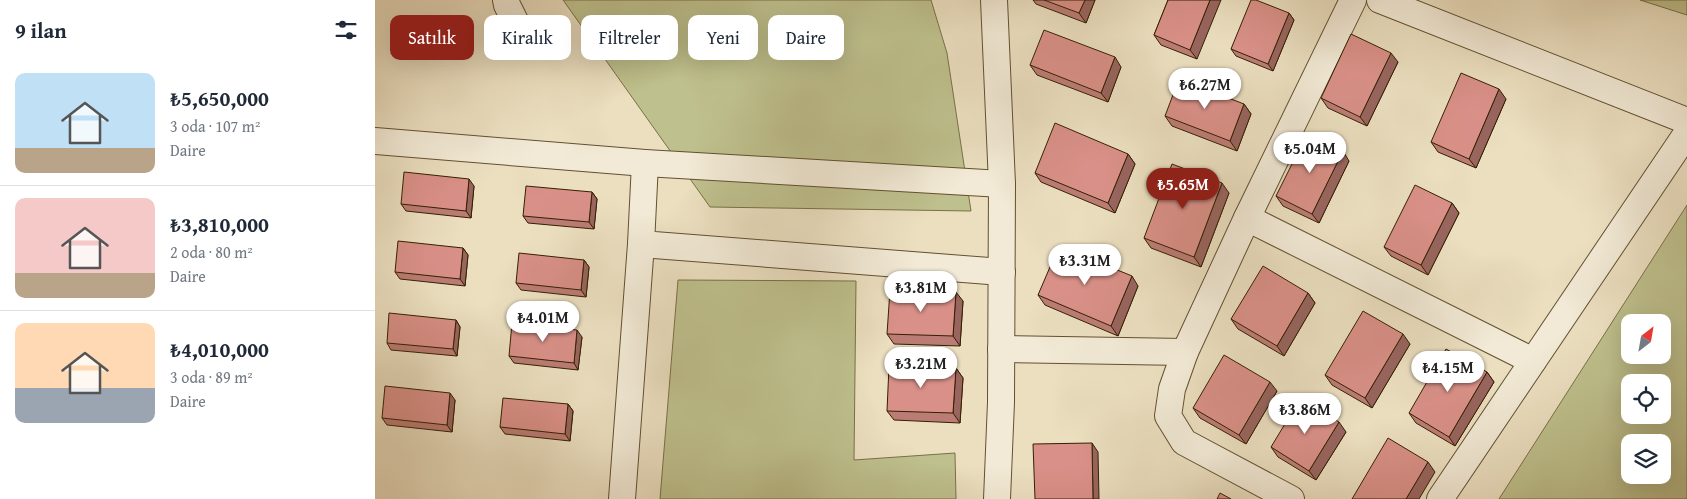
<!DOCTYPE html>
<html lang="tr">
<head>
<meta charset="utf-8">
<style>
  :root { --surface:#fff; --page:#f2f2f3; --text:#1f2937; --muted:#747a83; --line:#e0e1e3; --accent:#8f2418 }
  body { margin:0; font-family:"Gentium Book Plus",serif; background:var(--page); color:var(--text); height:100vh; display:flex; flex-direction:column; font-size:19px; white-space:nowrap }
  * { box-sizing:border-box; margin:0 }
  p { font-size:16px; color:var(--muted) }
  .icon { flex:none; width:28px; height:28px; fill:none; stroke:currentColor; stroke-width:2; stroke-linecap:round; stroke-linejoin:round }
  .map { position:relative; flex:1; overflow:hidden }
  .panel { display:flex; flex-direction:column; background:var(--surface); width:375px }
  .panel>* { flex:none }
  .hud { position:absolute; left:15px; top:15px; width:475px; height:45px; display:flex; gap:10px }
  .needle { width:32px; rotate:31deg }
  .tools { position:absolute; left:1246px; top:314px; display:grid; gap:10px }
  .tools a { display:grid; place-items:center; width:50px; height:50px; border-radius:10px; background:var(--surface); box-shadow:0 5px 20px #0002; font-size:25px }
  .price { position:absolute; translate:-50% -42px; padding:0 11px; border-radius:18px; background:#fff; color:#222; font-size:16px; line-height:32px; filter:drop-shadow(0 1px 2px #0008) }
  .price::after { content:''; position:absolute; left:50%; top:30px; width:15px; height:11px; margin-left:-8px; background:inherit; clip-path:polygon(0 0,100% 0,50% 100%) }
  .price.on { background:var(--accent); color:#fff }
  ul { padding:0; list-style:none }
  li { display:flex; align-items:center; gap:15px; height:125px; padding:0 15px }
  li+li { border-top:1px solid var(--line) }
  li span { display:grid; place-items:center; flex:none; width:140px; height:100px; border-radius:10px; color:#555 }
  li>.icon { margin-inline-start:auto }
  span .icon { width:60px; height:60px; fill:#fffc; stroke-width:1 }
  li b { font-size:21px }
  h2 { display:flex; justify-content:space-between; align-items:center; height:60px; padding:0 15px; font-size:21px }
  .chip { padding:0 18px; border-radius:10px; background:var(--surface); box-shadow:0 5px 20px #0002; font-size:18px; line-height:45px }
  .chip.on { background:var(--accent); color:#fff }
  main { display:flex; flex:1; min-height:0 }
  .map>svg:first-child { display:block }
</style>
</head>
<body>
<main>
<section class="panel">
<h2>9 ilan<svg class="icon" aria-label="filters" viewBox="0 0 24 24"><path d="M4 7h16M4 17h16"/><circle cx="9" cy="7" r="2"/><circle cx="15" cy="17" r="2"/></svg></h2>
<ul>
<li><span style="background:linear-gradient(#bfe0f5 75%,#b9a48a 0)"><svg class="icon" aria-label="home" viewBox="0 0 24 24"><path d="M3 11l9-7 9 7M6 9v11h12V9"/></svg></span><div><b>₺5,650,000</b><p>3 oda · 107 m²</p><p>Daire</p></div></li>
<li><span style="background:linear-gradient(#f6c9c9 75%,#b9a48a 0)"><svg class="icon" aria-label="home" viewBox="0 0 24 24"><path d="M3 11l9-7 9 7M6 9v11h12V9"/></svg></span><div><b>₺3,810,000</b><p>2 oda · 80 m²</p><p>Daire</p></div></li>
<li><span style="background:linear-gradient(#ffd9b3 65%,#9aa5b1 0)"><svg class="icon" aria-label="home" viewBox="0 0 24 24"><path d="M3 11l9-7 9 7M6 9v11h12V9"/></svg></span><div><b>₺4,010,000</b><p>3 oda · 89 m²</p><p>Daire</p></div></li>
</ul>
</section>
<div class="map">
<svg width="1312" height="499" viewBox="0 0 1312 499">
  <rect width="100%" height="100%" fill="#ebdfc0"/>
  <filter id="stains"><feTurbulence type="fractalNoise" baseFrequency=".004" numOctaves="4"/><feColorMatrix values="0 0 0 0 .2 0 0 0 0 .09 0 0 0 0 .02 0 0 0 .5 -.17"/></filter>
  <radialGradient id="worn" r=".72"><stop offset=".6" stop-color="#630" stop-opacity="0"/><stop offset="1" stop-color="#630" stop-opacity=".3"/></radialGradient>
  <g fill="#bec08d" stroke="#7a7046" fill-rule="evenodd">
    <path d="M188,0H556L572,53L596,211L335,207Z"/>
    <path d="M1265,0H1312V15Z"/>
    <path d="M1312,205V499H1124ZM1288,322V355H1255V322ZM1288,382V415H1255V382ZM1288,442V475H1255V442Z"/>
    <path d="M303,280L481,281L479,460L580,453L581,499H285Z"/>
  </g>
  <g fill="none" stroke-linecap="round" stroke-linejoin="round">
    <defs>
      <g id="minor">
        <path d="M131,0L132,5L149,39"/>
        <path d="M619,0L627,184L626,402L622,499"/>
        <path d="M1005,0L1312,121"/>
        <path d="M0,141L270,163L627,184"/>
        <path d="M270,163L266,244L627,272"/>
        <path d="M872,218L1158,361"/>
        <path d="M626,349L810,352"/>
        <path d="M247,499L266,244"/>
        <path d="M916,499L809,442L793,416L797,389L810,352L872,218L978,0"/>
        <path d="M1065,499L1312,133"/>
      </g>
    </defs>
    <use href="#minor" stroke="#625030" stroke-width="28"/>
    <use href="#minor" stroke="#f2ead6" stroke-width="26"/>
  </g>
  <g fill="#bb7c75" stroke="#352000">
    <path d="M658,0H720L711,23L661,4Z"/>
    <path d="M793,0L822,59L786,45L779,35Z"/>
    <path d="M914,13L919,20L898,71L861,56L856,49Z"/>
    <path d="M1023,62L992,126L953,108L946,98Z"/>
    <path d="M655,65L746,67L733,102L662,75Z"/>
    <path d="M1131,99L1101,168L1063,152L1056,142Z"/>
    <path d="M869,104L876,114L862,151L797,126L790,116Z"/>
    <path d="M753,154L760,164L740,213L666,182L660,173Z"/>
    <path d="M974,161L944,223L908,206L901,196Z"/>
    <path d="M99,186L96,218L31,211L26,204Z"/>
    <path d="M217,192L222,199L219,229L153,223L148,216Z"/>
    <path d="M854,193L826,267L776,248L769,238Z"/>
    <path d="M1077,203L1084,213L1053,275L1016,256L1009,247Z"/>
    <path d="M88,248L93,255L90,286L25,279L20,272Z"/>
    <path d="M209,260L214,267L211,297L146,290L141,283Z"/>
    <path d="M763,286L743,336L670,305L663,295Z"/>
    <path d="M933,293L940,303L909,356L863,329L856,319Z"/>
    <path d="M588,301L585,346L519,344L512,334Z"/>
    <path d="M81,320L85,327L82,356L16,350L12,343Z"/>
    <path d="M207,337L203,370L139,363L134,356Z"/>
    <path d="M1035,344L997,408L957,385L950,375Z"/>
    <path d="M581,368L588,378L585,423L519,420L512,411Z"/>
    <path d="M1112,372L1119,382L1080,446L1041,423L1034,413Z"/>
    <path d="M902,391L871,444L825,418L818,408Z"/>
    <path d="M80,400L77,432L12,425L7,418Z"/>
    <path d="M193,404L198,411L195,441L130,434L125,427Z"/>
    <path d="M971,432L941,480L903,457L896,447Z"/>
  </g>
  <g fill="#98655f" stroke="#352000">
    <path d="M710,0H720L711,23L704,13Z"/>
    <path d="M835,0H846L822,59L815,50Z"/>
    <path d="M914,13L919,20L898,71L893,64Z"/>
    <path d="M1016,53L1023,62L992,126L985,117Z"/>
    <path d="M740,57L746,67L733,102L726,93Z"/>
    <path d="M1124,89L1131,99L1101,168L1094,159Z"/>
    <path d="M869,104L876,114L862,151L855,141Z"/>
    <path d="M968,151L974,161L944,223L937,214Z"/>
    <path d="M753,154L760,164L740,213L733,203Z"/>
    <path d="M94,179L99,186L96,218L91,211Z"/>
    <path d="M847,183L854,193L826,267L819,257Z"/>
    <path d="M217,192L222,199L219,229L214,222Z"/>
    <path d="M1077,203L1084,213L1053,275L1046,265Z"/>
    <path d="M88,248L93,255L90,286L85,279Z"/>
    <path d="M209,260L214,267L211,297L206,290Z"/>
    <path d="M757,276L763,286L743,336L736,326Z"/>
    <path d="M581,292L588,301L585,346L578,336Z"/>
    <path d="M933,293L940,303L909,356L902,346Z"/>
    <path d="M81,320L85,327L82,356L78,349Z"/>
    <path d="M202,330L207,337L203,370L199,363Z"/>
    <path d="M1028,334L1035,344L997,408L990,398Z"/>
    <path d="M581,368L588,378L585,423L578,413Z"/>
    <path d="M1112,372L1119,382L1080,446L1074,437Z"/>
    <path d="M895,382L902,391L871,444L864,435Z"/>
    <path d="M75,393L80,400L77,432L72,425Z"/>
    <path d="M193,404L198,411L195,441L190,434Z"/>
    <path d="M964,422L971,432L941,480L934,471Z"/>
    <path d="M717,443L723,452L724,499H718Z"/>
    <path d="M1053,462L1060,472L1044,499H1031Z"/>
  </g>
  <g fill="#d99088" stroke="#352000">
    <path d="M669,0H710L704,13Z"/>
    <path d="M793,0H835L815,50L779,35Z"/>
    <path d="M876,0H881L914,13L893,64L856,49Z"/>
    <path d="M669,30L740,57L726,93L655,65Z"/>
    <path d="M976,34L1016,53L985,117L946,98Z"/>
    <path d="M1086,73L1124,89L1094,159L1056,142Z"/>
    <path d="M804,79L869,104L855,141L790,116Z"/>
    <path d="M680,123L753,154L733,203L660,173Z"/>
    <path d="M932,134L968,151L937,214L901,196Z"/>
    <path d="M797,164L847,183L819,257L769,238Z"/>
    <path d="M29,172L94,179L91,211L26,204Z"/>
    <path d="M1040,185L1077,203L1046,265L1009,247Z"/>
    <path d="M151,186L217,192L214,222L148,216Z"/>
    <path d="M23,241L88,248L85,279L20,272Z"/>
    <path d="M684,246L757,276L736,326L663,295Z"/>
    <path d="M144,253L209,260L206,290L141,283Z"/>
    <path d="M888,266L933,293L902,346L856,319Z"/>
    <path d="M515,290L581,292L578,336L512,334Z"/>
    <path d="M988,311L1028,334L990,398L950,375Z"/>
    <path d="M14,313L81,320L78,349L12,343Z"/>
    <path d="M137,323L202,330L199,363L134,356Z"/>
    <path d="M1071,349L1112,372L1074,437L1034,413Z"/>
    <path d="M849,355L895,382L864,435L818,408Z"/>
    <path d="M514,366L581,368L578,413L512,411Z"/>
    <path d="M10,386L75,393L72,425L7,418Z"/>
    <path d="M128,398L193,404L190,434L125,427Z"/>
    <path d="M925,399L964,422L934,471L896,447Z"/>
    <path d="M1013,438L1053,462L1031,499H977Z"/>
    <path d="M717,443L718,499H660L658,444Z"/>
    <path d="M845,493L856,499H842Z"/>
  </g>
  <rect width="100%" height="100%" filter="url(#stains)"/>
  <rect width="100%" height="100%" fill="url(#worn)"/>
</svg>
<div class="tools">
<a><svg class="needle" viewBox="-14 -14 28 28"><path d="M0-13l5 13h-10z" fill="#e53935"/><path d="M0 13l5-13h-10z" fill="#747a83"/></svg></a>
<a><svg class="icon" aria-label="locate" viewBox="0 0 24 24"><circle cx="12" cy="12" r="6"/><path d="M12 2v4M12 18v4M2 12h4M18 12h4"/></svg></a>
<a><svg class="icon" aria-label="layers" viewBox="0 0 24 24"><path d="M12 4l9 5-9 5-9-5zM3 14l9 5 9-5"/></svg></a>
</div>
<b class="price" style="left:830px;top:110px">₺6.27M</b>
<b class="price" style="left:935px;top:174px">₺5.04M</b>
<b class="price on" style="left:808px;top:210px">₺5.65M</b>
<b class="price" style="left:710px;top:286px">₺3.31M</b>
<b class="price" style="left:546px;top:313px">₺3.81M</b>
<b class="price" style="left:168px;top:343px">₺4.01M</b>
<b class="price" style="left:546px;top:389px">₺3.21M</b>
<b class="price" style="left:1073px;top:393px">₺4.15M</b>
<b class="price" style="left:930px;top:435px">₺3.86M</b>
<div class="hud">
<a class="chip on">Satılık</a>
<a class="chip">Kiralık</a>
<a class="chip">Filtreler</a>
<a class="chip">Yeni</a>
<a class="chip">Daire</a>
</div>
</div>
</main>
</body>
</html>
